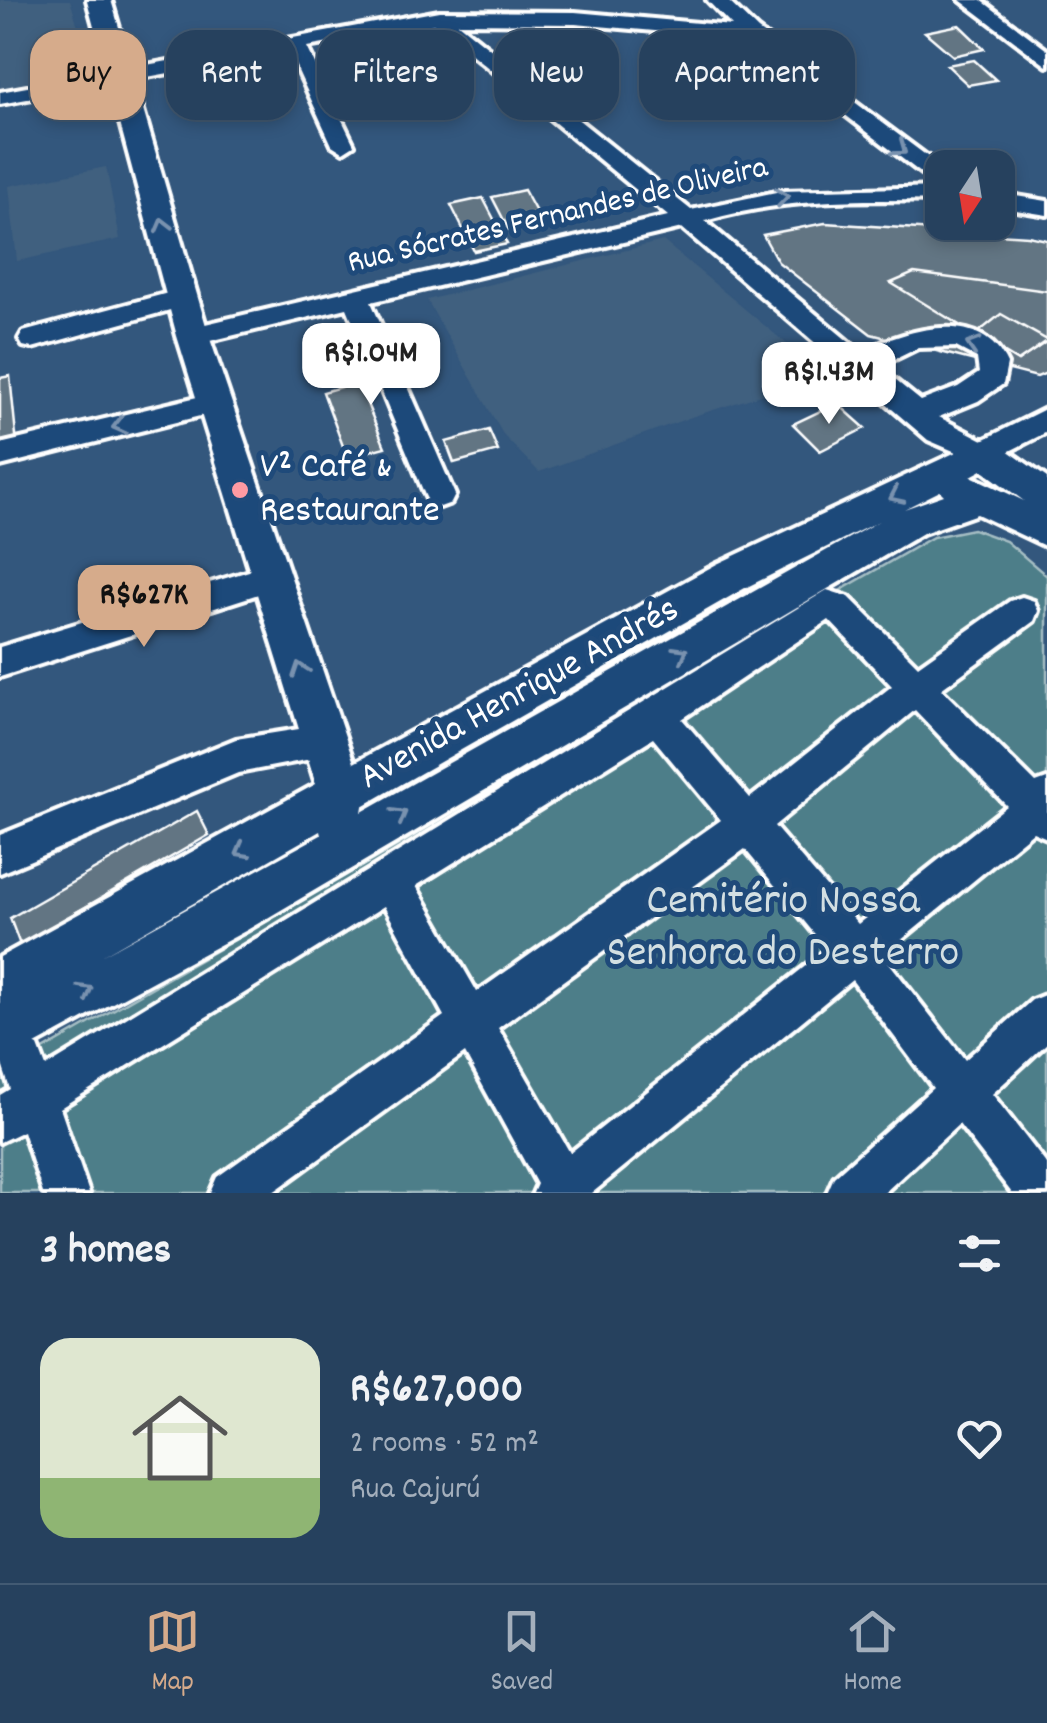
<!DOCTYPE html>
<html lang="en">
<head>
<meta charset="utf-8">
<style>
  :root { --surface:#26415e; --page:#2e4864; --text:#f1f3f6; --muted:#a4afbc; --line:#425a73; --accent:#d6ab8b }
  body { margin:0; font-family:Dekko,sans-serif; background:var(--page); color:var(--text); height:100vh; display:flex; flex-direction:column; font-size:38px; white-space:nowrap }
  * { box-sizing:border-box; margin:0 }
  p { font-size:32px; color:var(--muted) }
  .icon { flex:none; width:55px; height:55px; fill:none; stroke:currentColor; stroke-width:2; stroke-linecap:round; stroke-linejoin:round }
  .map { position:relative; height:1193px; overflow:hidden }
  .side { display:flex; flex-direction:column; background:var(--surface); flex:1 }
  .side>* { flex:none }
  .banner { position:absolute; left:30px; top:30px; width:988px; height:90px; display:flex; gap:20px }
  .needle { width:65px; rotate:192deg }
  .buttons { position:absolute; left:925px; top:150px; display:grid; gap:20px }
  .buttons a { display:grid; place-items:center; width:90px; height:90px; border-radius:20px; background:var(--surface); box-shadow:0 5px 15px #0003,0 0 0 2px var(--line); font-size:50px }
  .price { position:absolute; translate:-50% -85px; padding:0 22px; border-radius:20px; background:#fff; color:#222; font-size:32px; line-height:65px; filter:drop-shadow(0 2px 5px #0008) }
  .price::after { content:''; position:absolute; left:50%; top:60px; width:30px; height:22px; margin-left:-15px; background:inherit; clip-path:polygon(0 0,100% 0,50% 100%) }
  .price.active { background:var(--accent); color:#111 }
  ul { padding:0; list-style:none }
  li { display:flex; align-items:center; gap:30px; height:250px; padding:0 40px }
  li span { display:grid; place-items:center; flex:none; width:280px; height:200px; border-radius:30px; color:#555 }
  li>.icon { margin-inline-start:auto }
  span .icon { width:120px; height:120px; fill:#fffc; stroke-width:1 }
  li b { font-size:42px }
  h2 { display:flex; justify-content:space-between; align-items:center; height:120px; padding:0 40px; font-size:42px }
  .tag { padding:0 35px; border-radius:30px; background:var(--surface); box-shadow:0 5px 15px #0003,0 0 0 2px var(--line); font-size:35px; line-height:90px }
  .tag.active { background:var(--accent); color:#111 }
  .dock { display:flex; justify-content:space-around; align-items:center; height:140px; border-top:2px solid var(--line); background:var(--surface); font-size:28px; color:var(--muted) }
  .dock a { display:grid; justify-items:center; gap:5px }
  .dock .active { color:var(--accent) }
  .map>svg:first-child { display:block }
</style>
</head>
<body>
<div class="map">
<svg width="1047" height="1193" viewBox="0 0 1047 1193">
  <rect width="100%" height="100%" fill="#33577d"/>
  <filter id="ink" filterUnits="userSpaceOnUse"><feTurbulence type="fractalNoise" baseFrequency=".01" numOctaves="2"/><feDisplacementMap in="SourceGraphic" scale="20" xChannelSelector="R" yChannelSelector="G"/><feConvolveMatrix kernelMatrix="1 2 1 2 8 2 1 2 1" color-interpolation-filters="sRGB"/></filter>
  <g filter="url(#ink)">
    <g fill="#41607f">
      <path d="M0,0H70L92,73L0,90Z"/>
      <path d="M106,167L120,239L17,261L9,186Z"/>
      <path d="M663,241L824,375L694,416L539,472L504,436L427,300Z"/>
    </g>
    <path fill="#4e7e89" stroke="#a6bec4" stroke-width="2.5" d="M973,529L1006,541L1047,576V1193H0V1075L933,537Z"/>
    <g fill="#627583" stroke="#fff" stroke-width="2.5">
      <path d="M959,25L984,49L953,56L925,32Z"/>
      <path d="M974,60L996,80L968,85L947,65Z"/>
      <path d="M524,190L542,223L509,230L492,197Z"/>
      <path d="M483,198L507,244L474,251L451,205Z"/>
      <path d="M825,223L1028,236L1047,240V373L1037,377L871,334L778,262L763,235Z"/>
      <path d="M914,273L1047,291V341L1018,361L891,283Z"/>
      <path d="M1001,314L1047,340V341L1018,361L975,335Z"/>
      <path d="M10,376L17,445L0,450V378Z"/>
      <path d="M358,382L385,447L347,457L323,392Z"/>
      <path d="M837,403L865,428L820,451L793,424Z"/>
      <path d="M489,430L498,451L454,463L446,442Z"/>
      <path d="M197,811L209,835L20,945L10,918Z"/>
    </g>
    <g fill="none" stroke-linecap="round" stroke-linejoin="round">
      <defs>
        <g id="minor">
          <path d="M707,0H727L758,30L943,168L942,185L934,183L746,39L575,24L458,23L691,210L781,191L942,187V201C862,199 782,198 705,221L861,352C905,330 981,306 1007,364L1003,384L978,401L939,417L983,440L1047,408V432L984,464L928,440L682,228L371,302L455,495L451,503L440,507L429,503L425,495L347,308L193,345L184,343L180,336L184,329L668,216L435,24L307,47L354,145L343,152L332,145L289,51L0,104V92L439,11L575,12L732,26ZM956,347L977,358L979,373L958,387L921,401L879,367L918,348Z"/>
          <path d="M960,0H981L1047,50V66Z"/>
          <path d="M998,193L1047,201V215L998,207Z"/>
          <path d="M183,289L196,298L192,304L32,348L23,346L19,339L23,332Z"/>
          <path d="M214,393L224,396L228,403L224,410L0,466V444Z"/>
          <path d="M269,565L280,569L285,578L280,587L0,677V647Z"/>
          <path d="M827,590L849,597L918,666L1010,601L1022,597L1034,601L1038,611L1034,621L941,689L1036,783L1047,779V838L1033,832L883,955L965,1060L1032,1000L1047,994V1043L992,1094L1047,1165V1193H1012L959,1124L884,1193H827L834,1177L933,1088L852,980L592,1193H533L537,1184L465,1053L272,1193H210L217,1177L444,1016L384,906L60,1108L89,1193H43L23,1131L0,1142V1095L10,1089L1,1061L8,1046L23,1039L38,1046L46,1067ZM829,620L892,686L750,798L682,719ZM915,710L1007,806L858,924L774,826ZM653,738L721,820L477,992L416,886ZM745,849L827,949L570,1153L498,1028Z"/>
          <path d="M324,725L337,730L342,742L337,754L238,773L0,873V835L236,739Z"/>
        </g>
        <path id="major" d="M87,0H111L209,336L354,763L717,564L984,439L997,443L1047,478V547L977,514L923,533L247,930L0,1064V957L316,784L177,336ZM982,470L1024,501L971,476ZM940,491L944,495L904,509ZM879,521L362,812L363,806L745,588ZM320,831L321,835L101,956Z"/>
      </defs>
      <use href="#minor" stroke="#fff" stroke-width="8"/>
      <use href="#major" stroke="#fff" stroke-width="8"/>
      <use href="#minor" fill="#1f4a7a" fill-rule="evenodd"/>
      <use href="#major" fill="#1f4a7a" fill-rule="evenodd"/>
    </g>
    <defs><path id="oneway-chevron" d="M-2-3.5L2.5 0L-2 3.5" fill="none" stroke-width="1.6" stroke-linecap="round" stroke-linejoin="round" transform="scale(2.5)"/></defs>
    <g stroke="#7992af">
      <use href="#oneway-chevron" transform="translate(900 149) rotate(36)"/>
      <use href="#oneway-chevron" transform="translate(782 197) rotate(-8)"/>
      <use href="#oneway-chevron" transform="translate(163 225) rotate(-105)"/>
      <use href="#oneway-chevron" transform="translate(973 345) rotate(-162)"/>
      <use href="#oneway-chevron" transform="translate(119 426) rotate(166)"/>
      <use href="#oneway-chevron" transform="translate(896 496) rotate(155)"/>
      <use href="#oneway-chevron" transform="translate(681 653) rotate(-30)"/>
      <use href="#oneway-chevron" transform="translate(300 669) rotate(-109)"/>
      <use href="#oneway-chevron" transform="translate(400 815) rotate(-30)"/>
      <use href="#oneway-chevron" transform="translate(242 851) rotate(151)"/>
      <use href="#oneway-chevron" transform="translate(86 991) rotate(-29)"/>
    </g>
  </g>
  <circle fill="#ff9aa2" stroke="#1f4a7a" stroke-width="4" cx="240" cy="490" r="10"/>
  <g text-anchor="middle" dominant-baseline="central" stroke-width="10" stroke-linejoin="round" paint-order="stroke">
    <g font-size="32" fill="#fff" stroke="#1f4a7a">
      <text transform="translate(558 217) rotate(-13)">Rua Sócrates Fernandes de Oliveira</text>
    </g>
    <g font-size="38" fill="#fff" stroke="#1f4a7a" text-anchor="start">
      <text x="260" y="468">V² Café &amp;<tspan x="260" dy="44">Restaurante</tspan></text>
    </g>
    <g font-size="38" fill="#fff" stroke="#1f4a7a">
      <text transform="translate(520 695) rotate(-29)">Avenida Henrique Andrés</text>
    </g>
    <g font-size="45" fill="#d3dfe2" stroke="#1f4a7a">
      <text x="783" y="903">Cemitério Nossa<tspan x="783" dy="52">Senhora do Desterro</tspan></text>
    </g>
  </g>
</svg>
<div class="buttons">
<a><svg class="needle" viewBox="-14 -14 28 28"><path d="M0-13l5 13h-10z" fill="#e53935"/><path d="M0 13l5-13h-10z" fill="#a4afbc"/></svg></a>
</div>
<b class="price" style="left:371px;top:408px">R$1.04M</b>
<b class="price" style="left:829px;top:427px">R$1.43M</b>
<b class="price active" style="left:144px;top:650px">R$627K</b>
<div class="banner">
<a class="tag active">Buy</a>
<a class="tag">Rent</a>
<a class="tag">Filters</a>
<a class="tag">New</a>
<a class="tag">Apartment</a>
</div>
</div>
<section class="side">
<h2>3 homes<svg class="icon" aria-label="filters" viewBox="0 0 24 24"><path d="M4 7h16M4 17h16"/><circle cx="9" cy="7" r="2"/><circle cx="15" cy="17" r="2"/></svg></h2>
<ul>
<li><span style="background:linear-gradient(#dfe7d0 70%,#8fb573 0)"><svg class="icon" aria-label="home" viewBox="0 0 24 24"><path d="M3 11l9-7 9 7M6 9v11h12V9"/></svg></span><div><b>R$627,000</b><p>2 rooms · 52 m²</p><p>Rua Cajurú</p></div><svg class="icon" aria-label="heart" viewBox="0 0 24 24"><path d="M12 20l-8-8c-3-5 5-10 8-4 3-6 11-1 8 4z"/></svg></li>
</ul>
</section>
<nav class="dock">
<a class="active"><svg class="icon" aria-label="map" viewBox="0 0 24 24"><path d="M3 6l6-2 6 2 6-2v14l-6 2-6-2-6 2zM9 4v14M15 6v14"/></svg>Map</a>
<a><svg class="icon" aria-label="saved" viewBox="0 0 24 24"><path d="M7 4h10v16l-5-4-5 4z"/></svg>Saved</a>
<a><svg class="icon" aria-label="home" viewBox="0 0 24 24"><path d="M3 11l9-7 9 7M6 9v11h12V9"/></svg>Home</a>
</nav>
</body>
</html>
